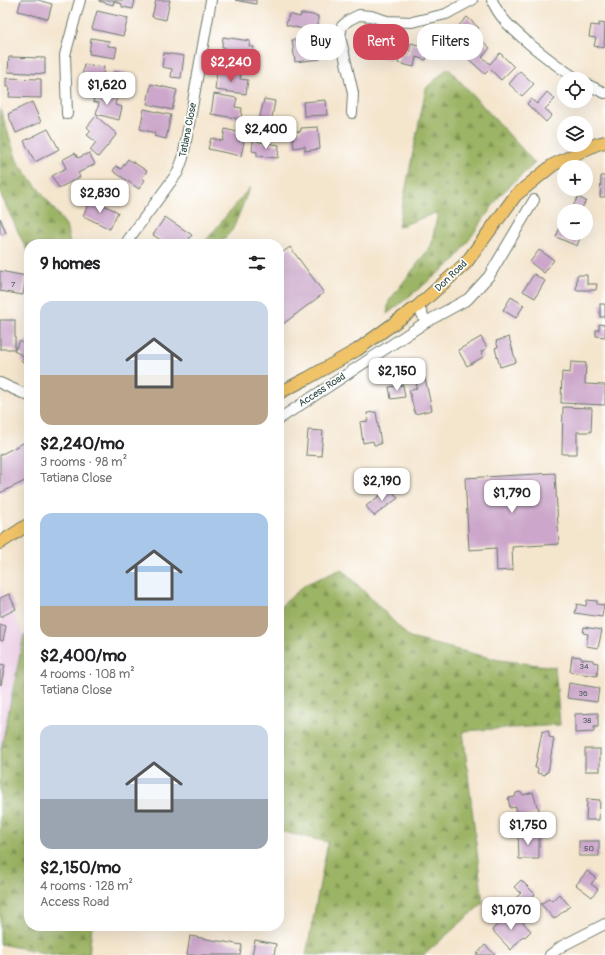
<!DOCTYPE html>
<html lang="en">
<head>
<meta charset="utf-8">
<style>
  :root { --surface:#fff; --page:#f2f2f2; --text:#202124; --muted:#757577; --accent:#d1495b }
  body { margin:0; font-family:Pangolin,sans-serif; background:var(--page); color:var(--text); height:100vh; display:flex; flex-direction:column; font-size:15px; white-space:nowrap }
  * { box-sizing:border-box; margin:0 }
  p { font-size:13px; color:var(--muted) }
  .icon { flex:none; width:22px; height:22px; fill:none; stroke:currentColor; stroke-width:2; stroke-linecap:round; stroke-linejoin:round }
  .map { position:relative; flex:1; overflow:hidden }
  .details { position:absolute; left:24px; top:239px; width:260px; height:692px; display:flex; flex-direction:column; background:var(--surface); border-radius:16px; box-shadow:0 4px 16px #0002 }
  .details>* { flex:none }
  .guide { position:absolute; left:296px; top:24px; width:249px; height:36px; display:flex; gap:8px }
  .fabs { position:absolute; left:557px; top:72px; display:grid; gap:8px }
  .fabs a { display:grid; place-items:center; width:36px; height:36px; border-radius:50%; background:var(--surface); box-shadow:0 4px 16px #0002; font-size:20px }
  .price { position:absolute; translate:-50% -34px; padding:0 9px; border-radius:8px; background:#fff; color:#222; font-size:13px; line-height:26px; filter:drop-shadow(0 1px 2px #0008) }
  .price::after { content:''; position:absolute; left:50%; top:24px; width:12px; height:9px; margin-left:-6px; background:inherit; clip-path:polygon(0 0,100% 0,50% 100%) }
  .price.active { background:var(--accent); color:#fff }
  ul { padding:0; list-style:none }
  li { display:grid; align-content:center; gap:8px; height:212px; padding:0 16px }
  li span { display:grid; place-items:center; height:124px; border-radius:12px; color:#555 }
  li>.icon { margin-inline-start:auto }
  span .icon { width:72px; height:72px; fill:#fffc; stroke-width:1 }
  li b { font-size:17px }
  h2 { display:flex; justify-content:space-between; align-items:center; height:48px; padding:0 16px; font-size:17px }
  .chip { padding:0 14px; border-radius:16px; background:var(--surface); box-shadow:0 4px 16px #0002; font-size:14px; line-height:36px }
  .chip.active { background:var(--accent); color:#fff }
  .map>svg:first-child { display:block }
</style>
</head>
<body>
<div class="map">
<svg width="605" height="955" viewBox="0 0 605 955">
  <defs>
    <pattern id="forest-firs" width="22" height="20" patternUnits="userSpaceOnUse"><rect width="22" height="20" fill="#9cb465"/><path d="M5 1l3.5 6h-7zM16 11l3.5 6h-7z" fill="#7f9454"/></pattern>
  </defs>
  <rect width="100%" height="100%" fill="#fff"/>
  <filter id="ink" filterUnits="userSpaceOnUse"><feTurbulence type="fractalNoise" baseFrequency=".025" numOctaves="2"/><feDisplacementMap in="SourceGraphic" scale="8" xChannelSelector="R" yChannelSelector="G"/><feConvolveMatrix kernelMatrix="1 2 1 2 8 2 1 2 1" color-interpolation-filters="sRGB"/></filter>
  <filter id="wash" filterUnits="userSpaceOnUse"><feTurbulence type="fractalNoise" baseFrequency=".012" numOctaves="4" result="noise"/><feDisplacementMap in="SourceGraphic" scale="16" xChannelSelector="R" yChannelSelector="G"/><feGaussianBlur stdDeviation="0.9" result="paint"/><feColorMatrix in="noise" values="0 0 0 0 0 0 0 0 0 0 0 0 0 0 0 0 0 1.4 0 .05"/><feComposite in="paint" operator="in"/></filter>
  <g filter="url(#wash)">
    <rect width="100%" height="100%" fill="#f4e5cd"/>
    <path fill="#eed0e7" d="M0,588L24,635L0,754Z"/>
    <g fill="url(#forest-firs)" stroke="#5e784c">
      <path d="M448,68L535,163L501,194L455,260L387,314L389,301L431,246L438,212L398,227L426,88Z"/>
      <path d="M0,108L17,161L66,225L70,244H29V255L0,193Z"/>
      <path d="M250,187L233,229L220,244H203Z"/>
      <path d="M342,569L410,638L499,660L555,667L560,725L463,731L483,903L424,955H306L328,842L279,831V608L306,584Z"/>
      <path d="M24,635H29V926H92L89,955H55L0,944V754Z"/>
    </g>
    <g id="blocks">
      <g fill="#cca7cb">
        <path d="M21,0H38L52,4L48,19L18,11Z"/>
        <path d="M99,0H135L133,9L122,7V4L114,1L113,5L99,1Z"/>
        <path d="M156,0H170L166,20L152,17Z"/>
        <path d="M235,0H256V4Z"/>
        <path d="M97,11L128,18L123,36L92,29Z"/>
        <path d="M289,14L300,17L301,14H307L318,16V29H303L286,25Z"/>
        <path d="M467,17L479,28L459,51L454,46L450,49L443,42Z"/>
        <path d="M599,23L605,24L604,48L594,46L596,38L589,37L591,25L599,26Z"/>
        <path d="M223,37L250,41L249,46L254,47L251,63L223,58L225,47H222Z"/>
        <path d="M318,37L320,59L295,62L292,40Z"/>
        <path d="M91,38L109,41L108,46L117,47L115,58L89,54Z"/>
        <path d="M479,38L490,48L482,57L490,64L500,53L514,67L501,80L490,69L485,74L463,54Z"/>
        <path d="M365,40L394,43L392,59L363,56Z"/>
        <path d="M411,43L429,48L426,60L416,57L414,67L398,63L400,53L409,55Z"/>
        <path d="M164,53L184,56L181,78L171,77L172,69L162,67Z"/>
        <path d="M9,57L45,58V74L8,72Z"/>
        <path d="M84,64L104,67L102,82L82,79Z"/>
        <path d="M217,71L241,74L240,79L248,80L246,94L215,90Z"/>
        <path d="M520,71L534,84L522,96L509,84Z"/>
        <path d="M113,72L127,73L125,93L111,92Z"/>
        <path d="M6,78L41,79V98L9,97L10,87H6Z"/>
        <path d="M151,84L177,90L172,110L147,104Z"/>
        <path d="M96,91L117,97L115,105L122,107L119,120L96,114L99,103L93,102Z"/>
        <path d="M547,92L555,99L545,109L552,115L546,122L527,104L531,99L537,104Z"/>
        <path d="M214,94L237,98L235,107L242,108L241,119L211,114Z"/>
        <path d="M264,99L275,101L270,128L258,125Z"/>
        <path d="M326,100L327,115L304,116L303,102Z"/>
        <path d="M32,102L41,122L16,133L8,114Z"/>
        <path d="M144,109L171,115L166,139L154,136L155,133L140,129Z"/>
        <path d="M96,116L117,134L98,157L90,150L96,142L87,135L91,131L87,127Z"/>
        <path d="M318,127L320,149L305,151V146L294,148L292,132L301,131V128Z"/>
        <path d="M48,129L59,149L35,162L24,141Z"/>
        <path d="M225,129L241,133L239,141L244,142L241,156L208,149L211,138L223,141Z"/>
        <path d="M253,141L279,145L278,158L257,156V152L252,151Z"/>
        <path d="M75,153L78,158L89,153L95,164L78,173L80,177L59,188L52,176L66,168L62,160Z"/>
        <path d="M128,159L147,171L142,178L145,180L139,189L113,171L116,166L121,169Z"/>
        <path d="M601,176H605V197H600Z"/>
        <path d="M578,197L586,201L580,211H566L569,206L572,208Z"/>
        <path d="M91,199L118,212L110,229L83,216Z"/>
        <path d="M165,217L192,235L186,244H167L153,235Z"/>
        <path d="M0,218L6,233L0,235Z"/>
        <path d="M560,227L564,229V233H575L581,235L577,246L556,237Z"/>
        <path d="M290,247L324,293L279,327V255Z"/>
        <path d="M539,250L554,260L544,273L530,262Z"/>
        <path d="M0,271L26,276L23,295L0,291Z"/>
        <path d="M534,274L545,281L535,298L523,291Z"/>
        <path d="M577,275H587V284H597L596,290H576Z"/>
        <path d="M511,297L524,305L516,318L503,310Z"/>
        <rect x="600" y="304" width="5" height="13"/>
        <rect x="0" y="320" width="15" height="29"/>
        <path d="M599,324L605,325V337L596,336V330H599Z"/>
        <path d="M481,337L487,348L481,352L483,357L467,366L458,350Z"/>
        <path d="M509,337L516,362L500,367L495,348L498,347L496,341Z"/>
        <path d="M27,339L29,340V366L21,361L24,356L14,351L20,341L24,344Z"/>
        <path d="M571,362L586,363L585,384L605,385V405L561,403L562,372L570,373Z"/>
        <path d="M425,378L432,410L415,414L409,390L417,388L416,381Z"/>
        <path d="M403,385L405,397L391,399L389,387Z"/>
        <path d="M563,407L592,408L591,432H577V454H562Z"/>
        <path d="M376,412L381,444L374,445L373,441L363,443L360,422L368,421L367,413Z"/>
        <path d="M308,430L323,431L321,456L306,455Z"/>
        <path d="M29,440V479L0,493V455Z"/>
        <path d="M555,473L559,544L512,547L513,570L497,571L496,548L469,550L465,478Z"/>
        <path d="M390,488L398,498L374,516L366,506Z"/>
        <path d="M9,594L16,609L0,617V598Z"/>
        <path d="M587,600L597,601V604L604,605L602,617L575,613L577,604L586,606Z"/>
        <path d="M0,624L6,626L3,641L0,640Z"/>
        <path d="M584,627L602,630L598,648L586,646L588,634L583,633Z"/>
        <path d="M572,656L581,657V659L593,660V662L598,663L597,676L570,672Z"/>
        <path d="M0,664L5,665L1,685L0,684Z"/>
        <path d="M569,683L599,688L597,702L567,698Z"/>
        <path d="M598,713V727H594V732L575,733V714Z"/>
        <path d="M544,731H548L549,733V737L554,738L548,772H546L545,775L537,773L538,768H535L542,732Z"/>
        <rect x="585" y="749" width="15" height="22"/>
        <path d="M520,792L524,795L533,792L537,806L539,808L538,813L519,818L516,816V807L510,808L508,798L515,797L516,793Z"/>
        <path d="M587,799L600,800L599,820H586Z"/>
        <path d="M518,832H533V836H539V859H519Z"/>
        <rect x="579" y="841" width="20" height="15"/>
        <path d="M587,871L596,878L591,884L598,889L592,897L576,885Z"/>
        <path d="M521,880L535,894L521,909L513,901L521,893L514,887Z"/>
        <path d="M559,894L570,906L554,919L541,904L549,898L552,901Z"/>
        <path d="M516,915L531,931L525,937L523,936L511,950L492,930L505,917L509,921Z"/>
        <path d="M190,936L242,945L240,955H187Z"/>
        <path d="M255,940L276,944L274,955H252Z"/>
        <path d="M485,945L496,955H476Z"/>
      </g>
    </g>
  </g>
  <g filter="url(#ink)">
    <use href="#blocks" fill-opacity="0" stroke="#6a786a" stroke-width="1"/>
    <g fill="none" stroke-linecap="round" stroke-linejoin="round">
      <defs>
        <g id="minor">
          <path d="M492,0C500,20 516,32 532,46C547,58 561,69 577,79"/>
          <path d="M586,84L605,93"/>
          <path d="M352,113L353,93L340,36L342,26L349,20L359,15L371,16L387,21L412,22L446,14L472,0"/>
          <path d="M67,114L65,55L80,0"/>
          <path d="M127,244L128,240L178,172L183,158L211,0"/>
          <path d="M418,306L426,322"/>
          <path d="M0,383L29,396"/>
          <path d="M279,419L426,322L468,299L489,276L534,200"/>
          <path d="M550,955L562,946L605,924"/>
        </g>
        <g id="major">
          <path d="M279,393L308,378L357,350L418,306L466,263L516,195L553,165L597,144L605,142"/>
          <path d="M0,543L29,524"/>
        </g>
      </defs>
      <use href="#minor" stroke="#6a786a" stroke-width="12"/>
      <use href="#major" stroke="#6a786a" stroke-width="14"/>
      <use href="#minor" stroke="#fff" stroke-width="10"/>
      <use href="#major" stroke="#f0c369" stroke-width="12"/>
    </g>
  </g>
  <g text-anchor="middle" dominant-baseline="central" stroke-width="3.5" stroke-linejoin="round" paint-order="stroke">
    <g font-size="8" fill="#4a585a">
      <text x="13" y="284">7</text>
      <text x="584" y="666">34</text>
      <text x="583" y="693">36</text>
      <text x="587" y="720">38</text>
      <text x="589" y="848">50</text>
    </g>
    <g font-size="10" fill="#1f3d34" stroke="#fff">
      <text transform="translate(188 130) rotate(-79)">Tatiana Close</text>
      <text transform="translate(451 276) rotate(-44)">Don Road</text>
      <text transform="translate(322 390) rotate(-33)">Access Road</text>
    </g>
  </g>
</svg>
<div class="fabs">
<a><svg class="icon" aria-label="locate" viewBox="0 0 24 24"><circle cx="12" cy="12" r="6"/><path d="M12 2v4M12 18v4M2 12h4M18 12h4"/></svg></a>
<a><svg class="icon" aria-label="layers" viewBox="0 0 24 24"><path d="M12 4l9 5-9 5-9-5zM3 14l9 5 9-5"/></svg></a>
<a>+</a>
<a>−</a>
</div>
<b class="price active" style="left:231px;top:83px">$2,240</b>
<b class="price" style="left:107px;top:106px">$1,620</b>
<b class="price" style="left:266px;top:150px">$2,400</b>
<b class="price" style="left:100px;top:214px">$2,830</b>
<b class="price" style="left:397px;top:392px">$2,150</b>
<b class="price" style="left:382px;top:502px">$2,190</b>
<b class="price" style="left:512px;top:514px">$1,790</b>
<b class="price" style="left:528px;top:846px">$1,750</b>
<b class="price" style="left:511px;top:931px">$1,070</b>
<div class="guide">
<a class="chip">Buy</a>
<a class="chip active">Rent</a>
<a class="chip">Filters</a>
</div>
<section class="details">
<h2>9 homes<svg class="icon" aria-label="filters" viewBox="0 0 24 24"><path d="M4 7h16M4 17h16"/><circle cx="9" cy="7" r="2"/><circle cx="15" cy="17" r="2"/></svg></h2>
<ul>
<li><span style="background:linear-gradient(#c9d6e8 60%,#b9a48a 0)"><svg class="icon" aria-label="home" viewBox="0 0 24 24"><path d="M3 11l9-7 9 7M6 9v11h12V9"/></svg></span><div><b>$2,240/mo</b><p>3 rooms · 98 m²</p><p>Tatiana Close</p></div></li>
<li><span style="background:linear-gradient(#a9c7e8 75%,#b9a48a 0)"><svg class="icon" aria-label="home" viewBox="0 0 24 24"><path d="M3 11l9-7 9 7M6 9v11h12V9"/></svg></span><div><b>$2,400/mo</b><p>4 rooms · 108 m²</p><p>Tatiana Close</p></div></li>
<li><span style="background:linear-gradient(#c9d6e8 60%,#9aa5b1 0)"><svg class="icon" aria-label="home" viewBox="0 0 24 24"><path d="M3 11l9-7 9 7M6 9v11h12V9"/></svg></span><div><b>$2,150/mo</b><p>4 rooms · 128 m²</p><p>Access Road</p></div></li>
</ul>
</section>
</div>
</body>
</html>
